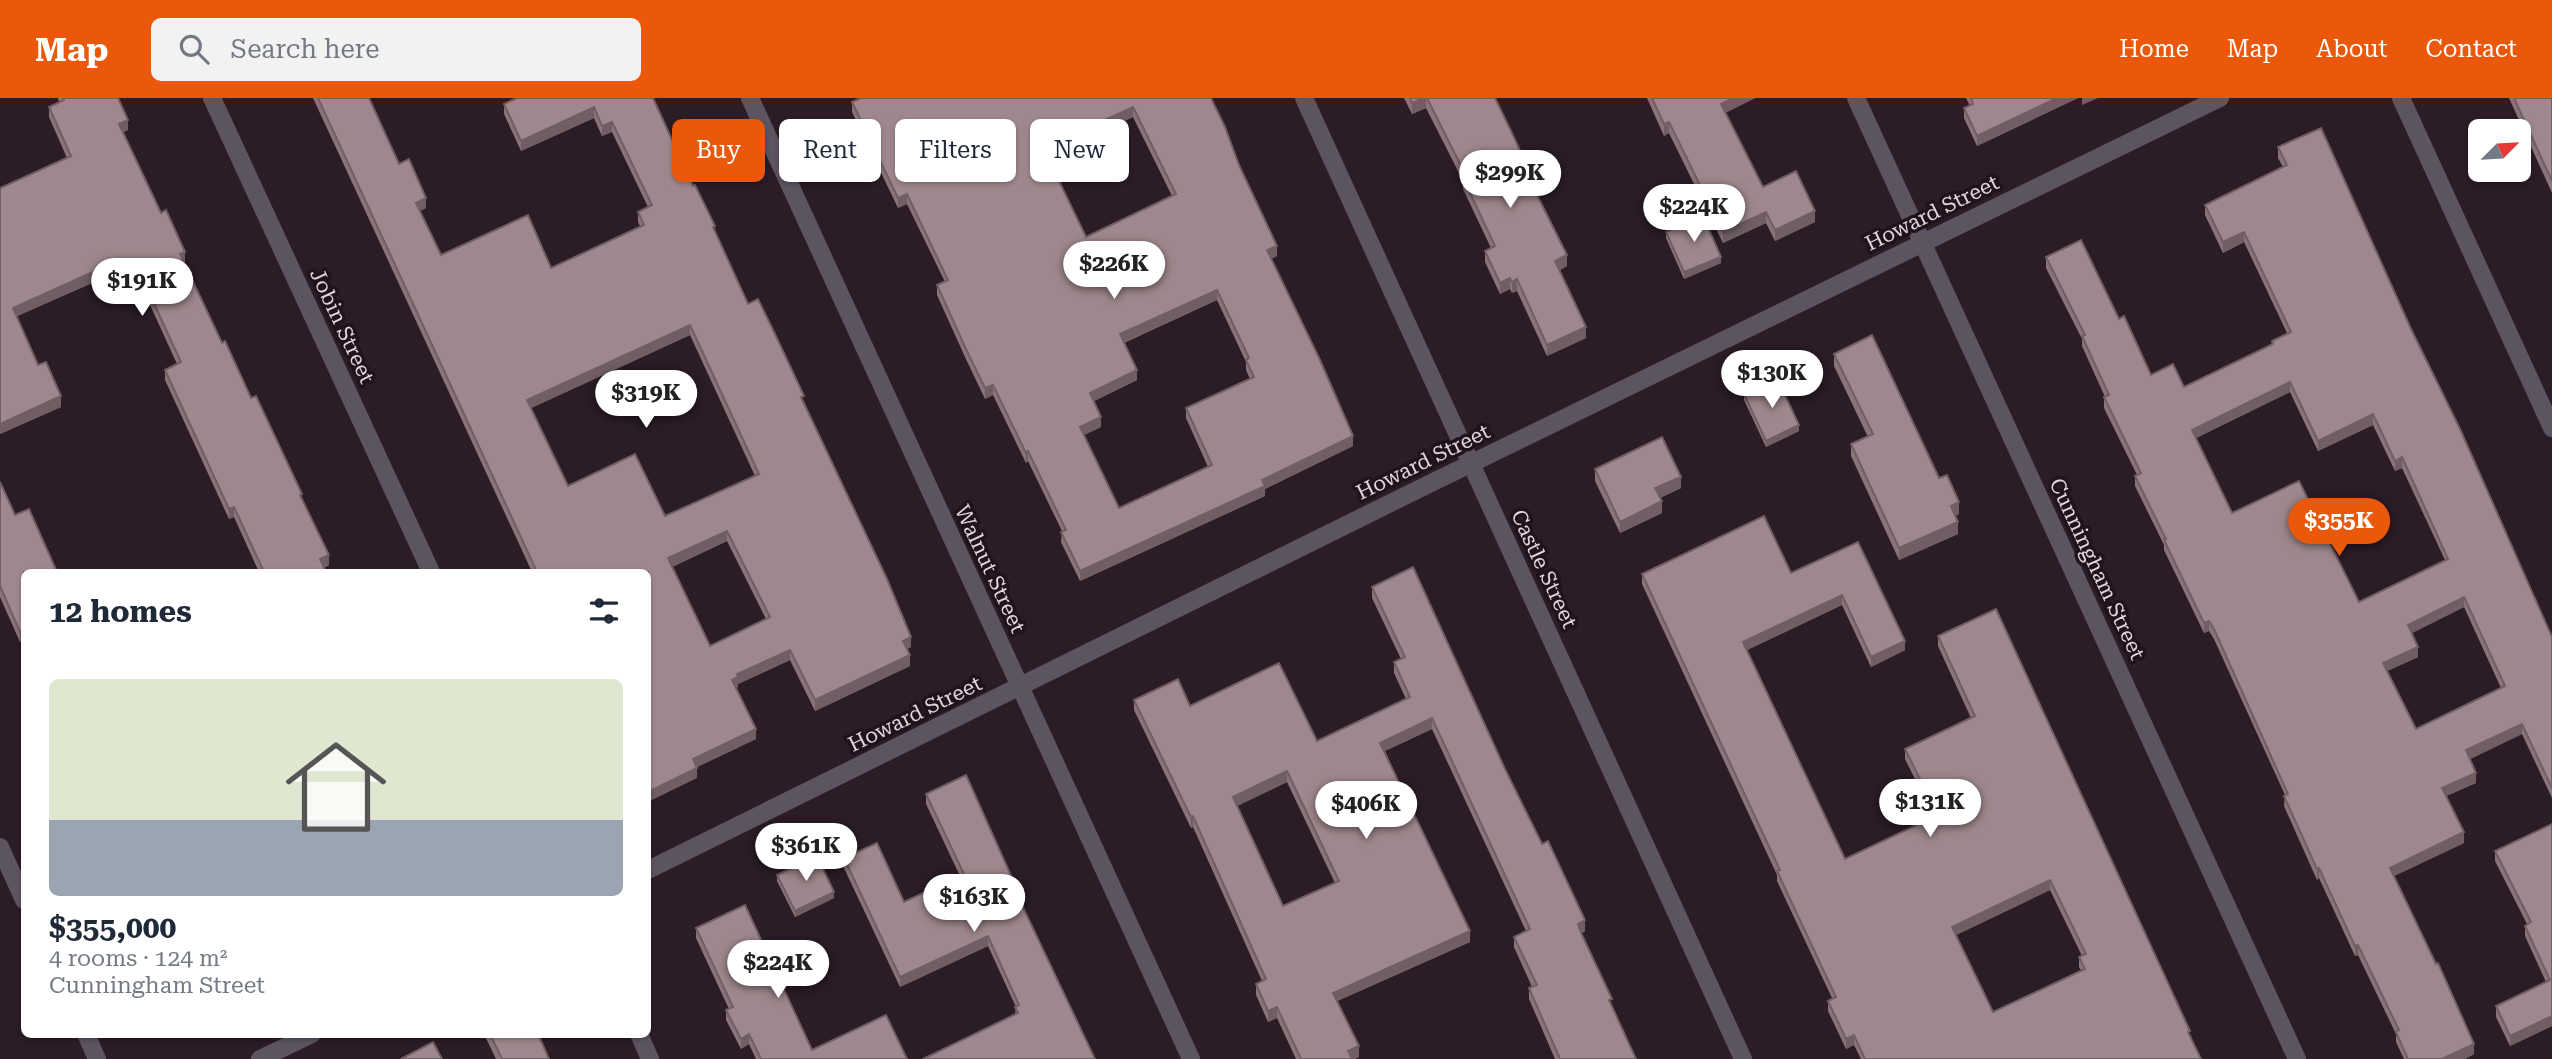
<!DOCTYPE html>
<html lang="en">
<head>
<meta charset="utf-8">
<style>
  :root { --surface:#fff; --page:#f2f2f3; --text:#1f2937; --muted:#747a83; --accent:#ea580c }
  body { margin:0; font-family:"Roboto Serif",serif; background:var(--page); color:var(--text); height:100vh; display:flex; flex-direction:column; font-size:26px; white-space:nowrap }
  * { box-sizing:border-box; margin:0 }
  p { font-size:23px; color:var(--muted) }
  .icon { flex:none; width:38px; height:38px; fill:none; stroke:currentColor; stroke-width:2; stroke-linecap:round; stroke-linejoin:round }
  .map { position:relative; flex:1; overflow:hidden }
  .side { position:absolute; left:21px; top:471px; width:630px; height:469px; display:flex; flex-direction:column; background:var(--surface); border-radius:10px; box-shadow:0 2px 5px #0004 }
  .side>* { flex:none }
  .banner { position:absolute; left:672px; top:21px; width:665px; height:63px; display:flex; gap:14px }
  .needle { width:46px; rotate:66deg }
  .controls { position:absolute; left:2468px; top:21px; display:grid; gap:14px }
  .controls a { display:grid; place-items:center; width:63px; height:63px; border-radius:10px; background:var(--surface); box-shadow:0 2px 5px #0004; font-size:35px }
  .price { position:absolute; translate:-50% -60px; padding:0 16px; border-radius:24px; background:#fff; color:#222; font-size:23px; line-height:46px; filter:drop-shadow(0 2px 4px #0008) }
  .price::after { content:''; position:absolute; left:50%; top:42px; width:21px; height:16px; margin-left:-10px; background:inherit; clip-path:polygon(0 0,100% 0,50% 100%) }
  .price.current { background:var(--accent); color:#fff }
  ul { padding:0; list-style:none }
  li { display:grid; align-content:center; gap:14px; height:371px; padding:0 28px }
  li span { display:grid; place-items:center; height:217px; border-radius:10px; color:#555 }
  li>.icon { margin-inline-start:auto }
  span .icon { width:126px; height:126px; fill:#fffc; stroke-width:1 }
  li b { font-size:30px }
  h2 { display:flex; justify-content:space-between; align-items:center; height:84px; padding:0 28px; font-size:30px }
  .pill { padding:0 24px; border-radius:10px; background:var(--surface); box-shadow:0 2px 5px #0004; font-size:24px; line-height:63px }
  .pill.current { background:var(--accent); color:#fff }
  header { display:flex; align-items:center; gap:42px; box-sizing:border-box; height:98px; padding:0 35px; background:var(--accent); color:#fff }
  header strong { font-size:33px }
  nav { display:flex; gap:38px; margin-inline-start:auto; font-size:24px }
  .search { width:490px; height:63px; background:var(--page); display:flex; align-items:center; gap:18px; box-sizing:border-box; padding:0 24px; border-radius:10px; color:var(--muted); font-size:26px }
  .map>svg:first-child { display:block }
</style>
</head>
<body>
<header>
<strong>Map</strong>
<div class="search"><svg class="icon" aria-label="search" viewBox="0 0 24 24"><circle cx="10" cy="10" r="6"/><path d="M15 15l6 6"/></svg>Search here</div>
<nav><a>Home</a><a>Map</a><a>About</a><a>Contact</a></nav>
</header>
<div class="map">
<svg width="2552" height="961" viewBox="0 0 2552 961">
  <rect width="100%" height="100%" fill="#2b1c26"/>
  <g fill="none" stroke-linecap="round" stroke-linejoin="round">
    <g stroke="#5d5462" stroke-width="18">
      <path d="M212,0L431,474"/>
      <path d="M750,0L1191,961"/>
      <path d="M1304,0L1743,961"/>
      <path d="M1856,0L2297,961"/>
      <path d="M2401,0L2552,330"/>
      <path d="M0,749L24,802"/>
      <path d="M648,772L1425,388L2220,0"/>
      <path d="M86,936L97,961"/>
      <path d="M639,936L650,961"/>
      <path d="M260,961L312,936"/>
    </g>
  </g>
  <g fill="#897579" fill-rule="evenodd">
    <path d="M58,0H118L128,32L123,34L185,164L184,165L222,245L251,300L302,400L329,467L324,470L326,474H259L234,419L229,421L165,282V272L177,266L140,185L125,192L117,174L17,218L38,267L61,309L0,336V90L67,60L49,19V9L59,4Z"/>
    <path d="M313,0H369L399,66L426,110L420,113L441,157L551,170L640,128L638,124V114L648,109L612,34L602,38L594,20L521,53L504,16V6L653,0L748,206L804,305L911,549L907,551L910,568L815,613L790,562L738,586V589L736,590L756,641L697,669V680L648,474H532ZM690,237L755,378L665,418L568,388L531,310ZM727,443L766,521L710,548L672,469Z"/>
    <path d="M858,0H1211L1277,158L1271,161L1353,348L1265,391V398L1080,483L1061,444L1062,433L1028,363L1026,365L993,297L985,301L965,259L937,197V187L945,184L907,106L898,110L852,14V4L859,1ZM1133,19L1172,98L1086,139L1047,58ZM1217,202L1246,264V272L1250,281L1186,310V320L1208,369L1119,410L1084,337L1101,329L1094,303L1137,282L1124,245Z"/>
    <path d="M1404,0H1495L1567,168L1560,172L1586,240L1547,258L1517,193L1512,195L1510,191L1500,196L1485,164V153L1491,150L1463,91V83L1426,10L1412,16Z"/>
    <path d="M1647,0H1755L1725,15L1763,89L1815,124L1775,143L1766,125L1723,145L1669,35L1664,38Z"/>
    <path d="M1966,0H2078L1977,48L1964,20V10L1970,8Z"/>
    <path d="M2509,0H2552V95Z"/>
    <path d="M2278,49L2411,231L2552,539V700L2522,636L2470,661L2476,685L2446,698L2464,745L2394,778L2474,956L2465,961H2404L2396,944V936L2358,857L2355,858L2319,780L2317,782L2284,708L2285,697L2214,541L2209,533L2204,535L2164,452V447L2135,388V378L2137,377L2104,310V299H2105L2082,248V241L2046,170V159L2119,221L2151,277L2184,289L2272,247V243L2287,235L2244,144L2223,155L2205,117V107L2283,69L2278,60ZM2290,294L2318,353L2373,327L2395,373L2402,370L2445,462L2359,504L2232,415L2196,340ZM2464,509L2501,590L2416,631L2387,573L2418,559L2412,535Z"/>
    <path d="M1666,134L1721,165L1684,181L1666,140Z"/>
    <path d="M1834,256L1939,380L1959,416L1955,418L1958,436L1899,462L1851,358V346L1868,339L1834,268Z"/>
    <path d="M1744,296L1799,333L1766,349L1744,302Z"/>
    <path d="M1595,371L1681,390L1660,400L1662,415L1620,435L1595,383Z"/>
    <path d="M0,384L24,474V542L20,544L0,499Z"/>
    <path d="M1858,444L1905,552L1871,569L1842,507L1747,552L1845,761L1934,719L1905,661V651L1971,620L1938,548V538L2190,938L2201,961H1861L1854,947L1846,951L1828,913V903L1832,900L1777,783V777L1642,486V476L1791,475ZM2050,792L2082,858L2079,859V869L2081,872L1993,914L1956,837Z"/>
    <path d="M1372,489L1505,671L1585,833L1582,835L1612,908L1636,961H1555L1529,901V890L1532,889L1514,849V839L1526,833L1432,631L1385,653L1470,844L1337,903L1359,959L1354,961H1296L1277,920L1268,924L1256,897V886L1262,883L1193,729L1191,730L1134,612V602L1190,608L1317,643L1406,601L1394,575V564L1401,561L1372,500ZM1287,684L1335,785L1283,808L1237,708Z"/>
    <path d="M926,696L1021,805L1095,961L1015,917L1016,909L988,848L900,889L844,770V760L904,804L960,778L926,706Z"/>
    <path d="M2552,726V928L2510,948L2496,919V908L2546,884L2525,838V828L2527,826L2495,763V753Z"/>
    <path d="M777,777L834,800L795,819L777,783Z"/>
    <path d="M696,830L812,952L907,961H756L749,946L741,951L726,922V912L729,911L696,840Z"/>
    <path d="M484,936H538L549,961H496Z"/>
  </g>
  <g fill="#6f5f63">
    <path d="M1423,0H1426V10L1412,16V5Z"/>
    <path d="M1733,0H1755L1721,17V6Z"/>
    <path d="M2057,0H2078L1977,48V38Z"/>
    <path d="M2082,0H2098L2082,7Z"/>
    <path d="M594,9V20L521,53V43Z"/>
    <path d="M1133,9V19L1043,60V50Z"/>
    <path d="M128,22V32L119,36V26Z"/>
    <path d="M612,24V34L602,38V28Z"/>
    <path d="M1669,24V35L1664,38V26Z"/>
    <path d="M907,96V106L898,110V100Z"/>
    <path d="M426,100V110L416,115V105Z"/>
    <path d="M1815,113V124L1775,143V132Z"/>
    <path d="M1766,114V125L1723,145V134Z"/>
    <path d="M2244,134V144L2223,155V144Z"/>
    <path d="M1277,148V158L1267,163V152Z"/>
    <path d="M185,154V164L180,167V156Z"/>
    <path d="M1567,157V168L1555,174V163Z"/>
    <path d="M1721,159V165L1684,181V174Z"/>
    <path d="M117,163V174L13,220V210Z"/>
    <path d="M140,175V185L125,192V181Z"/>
    <path d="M1510,180V191L1500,196V185Z"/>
    <path d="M1517,181V193L1512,195V184Z"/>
    <path d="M1217,192V202L1120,246V236Z"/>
    <path d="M690,227V237L527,312V302Z"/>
    <path d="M1586,229V240L1547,258V247Z"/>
    <path d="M1137,272V282L1090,305V295Z"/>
    <path d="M2290,284V294L2192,342V332Z"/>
    <path d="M993,287V297L985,301V290Z"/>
    <path d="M61,298V309L0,336V326Z"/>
    <path d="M2373,316V327L2318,353V343Z"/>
    <path d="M1101,319V329L1080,339V329Z"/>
    <path d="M1799,327V333L1766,349V343Z"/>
    <path d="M1353,338V348L1265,391V398L1080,483V473Z"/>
    <path d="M1028,353V363L1026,365V355Z"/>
    <path d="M2402,359V370L2395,373V363Z"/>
    <path d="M1681,379V390L1655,402V390Z"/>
    <path d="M1662,403V415L1620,435V424Z"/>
    <path d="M1959,404V416L1951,420V408Z"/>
    <path d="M234,409V419L229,421V411Z"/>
    <path d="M1958,424V436L1899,462V450Z"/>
    <path d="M727,433V443L668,471V460Z"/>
    <path d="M329,457V467L320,472V461Z"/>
    <path d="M1842,497V507L1743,554V544Z"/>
    <path d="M2464,499V509L2408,537V527Z"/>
    <path d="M2209,523V533L2204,535V525Z"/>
    <path d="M24,532V542L20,544V534Z"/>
    <path d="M911,539V549L903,553V543Z"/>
    <path d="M1905,543V552L1871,569V559Z"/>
    <path d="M2418,549V559L2383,575V565Z"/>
    <path d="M790,552V562L738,586V589L732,592V582L737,576Z"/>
    <path d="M910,557V568L815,613V602Z"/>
    <path d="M1432,620V631L1380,655V645Z"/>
    <path d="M2522,626V636L2466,663V652Z"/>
    <path d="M756,631V641L693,671V661Z"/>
    <path d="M697,670V680L648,704V694Z"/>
    <path d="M1287,673V684L1233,710V699Z"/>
    <path d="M2476,675V685L2442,700V690Z"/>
    <path d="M1193,718V729L1191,730V719Z"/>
    <path d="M2464,734V745L2390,780V770Z"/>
    <path d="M2319,770V780L2317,782V771Z"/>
    <path d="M2050,782V792L1952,839V829Z"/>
    <path d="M834,794V800L795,819V813Z"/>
    <path d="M1585,822V833L1578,836V826Z"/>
    <path d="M1470,833V844L1333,905V895Z"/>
    <path d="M988,838V848L900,889V879Z"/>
    <path d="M2358,847V857L2355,858V848Z"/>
    <path d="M1277,909V920L1268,924V913Z"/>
    <path d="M2552,918V928L2510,948V938Z"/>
    <path d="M749,936V946L741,951V941Z"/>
    <path d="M1854,937V947L1846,951V941Z"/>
    <path d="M2474,946V956L2465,961H2442Z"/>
    <path d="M1359,948V959L1354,961H1348V953Z"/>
  </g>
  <g fill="#9f888d" stroke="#6f5f63" stroke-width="2" fill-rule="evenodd">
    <path d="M63,0H118L128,22L119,26L161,115L166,112L185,154L180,156L222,245L225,243L251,300L256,298L302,396L300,397L329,457L320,461L326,474H264L234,409L229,411L165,272L181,264L140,175L125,181L117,163L13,210L38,267L46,264L61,298L0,326V90L71,58L49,9L64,2Z"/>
    <path d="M318,0H369L399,66L409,61L426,100L416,105L441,157L528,117L551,170L644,127L638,114L652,107L612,24L602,28L594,9L521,43L504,6L517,0H653L693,88L695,87L715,128L713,129L748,206L758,201L775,236L804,298L801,299L887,481L911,539L903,543L910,557L815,602L790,552L737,576L738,579L732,582L756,631L693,661L697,670L648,694V474H537ZM690,227L759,376L665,418L635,356L568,388L527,302ZM727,433L770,519L710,548L668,460Z"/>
    <path d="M861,0H1211L1225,29L1239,67L1277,148L1267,152L1320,262L1353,338L1262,382L1265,388L1080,473L1061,434L1066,432L1028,353L1026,355L993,287L985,290L965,249L937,187L948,182L907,96L898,100L852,4ZM1133,9L1176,96L1086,139L1043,50ZM1217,192L1249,260L1246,262L1254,279L1186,310L1212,367L1119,410L1080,329L1101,319L1090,295L1137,272L1120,236Z"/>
    <path d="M1410,0H1423L1412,5Z"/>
    <path d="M1427,0H1495L1511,33L1540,96L1537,97L1567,157L1555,163L1586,229L1547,247L1517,181L1512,184L1510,180L1500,185L1485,153L1495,148L1463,80L1466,78Z"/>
    <path d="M1652,0H1733L1721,6L1763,89L1796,73L1815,113L1775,132L1766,114L1723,134L1669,24L1664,26Z"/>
    <path d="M1971,0H2057L1977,38L1964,10L1973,6Z"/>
    <path d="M2514,0H2552V83Z"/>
    <path d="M2321,30L2411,231L2460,331L2552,539V690L2522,626L2466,652L2476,675L2442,690L2464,734L2390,770L2436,866L2438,865L2474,946L2442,961H2408L2396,934L2399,932L2358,847L2355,848L2319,770L2317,771L2284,698L2288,696L2214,531L2209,523L2204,525L2164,442L2166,441L2135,378L2141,375L2104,299L2109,297L2082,238L2085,237L2046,159L2081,142L2119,221L2124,218L2151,277L2173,266L2184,289L2273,246L2272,243L2291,234L2244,134L2223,144L2205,107L2287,67L2278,49ZM2290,284L2318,343L2373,316L2395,363L2402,359L2448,461L2359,504L2299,383L2232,415L2192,332ZM2464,499L2505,588L2416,631L2383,565L2418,549L2408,527Z"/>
    <path d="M1703,118L1721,159L1684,174L1666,134Z"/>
    <path d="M1872,237L1939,380L1947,377L1959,404L1951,408L1958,424L1899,450L1851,346L1873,336L1834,256Z"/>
    <path d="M1777,280L1799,327L1766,343L1744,296Z"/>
    <path d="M1662,339L1681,379L1655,390L1662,403L1620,424L1595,371Z"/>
    <path d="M0,384L15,417L29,411L57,474H24V532L20,534L0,488Z"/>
    <path d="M1764,418L1791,475L1858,444L1905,543L1871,559L1842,497L1743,544L1845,761L1938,717L1905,651L1975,618L1938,538L1996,511L2190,933L2188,934L2201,961H1865L1854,937L1846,941L1828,903L1836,899L1777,773L1780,772L1642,476ZM2050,782L2086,856L2079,859L2085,871L1993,914L1952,829Z"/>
    <path d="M1413,469L1505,671L1542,746L1548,743L1585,822L1578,826L1582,837L1612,901L1609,902L1636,961H1560L1529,890L1537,887L1514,839L1530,831L1432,620L1380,645L1470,833L1333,895L1359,948L1348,953L1352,961H1301L1277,909L1268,913L1256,886L1266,881L1193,718L1191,719L1134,602L1178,581L1190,608L1279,565L1317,643L1410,599L1394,564L1405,559L1372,489ZM1287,673L1339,783L1283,808L1233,699Z"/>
    <path d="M966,677L1021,800L1019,801L1095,961H923L1018,915L1015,909L1019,907L988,838L900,879L844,760L877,745L904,804L964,776L926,696Z"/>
    <path d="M2552,726V918L2510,938L2496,908L2550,882L2525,828L2531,824L2495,753Z"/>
    <path d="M817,758L834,794L795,813L777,777Z"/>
    <path d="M745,807L812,952L886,917L907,961H761L749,936L741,941L726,912L733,909L696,830Z"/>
    <path d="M490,936H538L549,961H502Z"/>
    <path d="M433,944L442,961H401Z"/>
  </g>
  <g text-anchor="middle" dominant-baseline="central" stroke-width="7" stroke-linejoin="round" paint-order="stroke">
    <g font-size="21" fill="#e0d6dc" stroke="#21131c">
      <text transform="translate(1932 115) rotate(-26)">Howard Street</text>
      <text transform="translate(342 228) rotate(65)">Jobin Street</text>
      <text transform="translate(1423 364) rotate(-26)">Howard Street</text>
      <text transform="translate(990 471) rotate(65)">Walnut Street</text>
      <text transform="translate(1544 471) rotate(65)">Castle Street</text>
      <text transform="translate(2097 471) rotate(65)">Cunningham Street</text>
      <text transform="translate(915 616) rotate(-26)">Howard Street</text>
    </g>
  </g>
</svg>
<div class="controls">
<a><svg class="needle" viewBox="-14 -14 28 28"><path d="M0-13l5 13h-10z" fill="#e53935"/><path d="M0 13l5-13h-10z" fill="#747a83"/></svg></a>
</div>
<b class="price" style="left:1510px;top:112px">$299K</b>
<b class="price" style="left:1694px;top:146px">$224K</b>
<b class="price" style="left:1114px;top:203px">$226K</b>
<b class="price" style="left:142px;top:220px">$191K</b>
<b class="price" style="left:1772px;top:312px">$130K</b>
<b class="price" style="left:646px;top:332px">$319K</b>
<b class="price current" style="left:2339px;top:460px">$355K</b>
<b class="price" style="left:1930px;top:741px">$131K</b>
<b class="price" style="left:1366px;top:743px">$406K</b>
<b class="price" style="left:806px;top:785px">$361K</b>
<b class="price" style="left:974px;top:836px">$163K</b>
<b class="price" style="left:778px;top:902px">$224K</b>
<div class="banner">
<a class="pill current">Buy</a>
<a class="pill">Rent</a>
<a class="pill">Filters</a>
<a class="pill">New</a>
</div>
<section class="side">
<h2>12 homes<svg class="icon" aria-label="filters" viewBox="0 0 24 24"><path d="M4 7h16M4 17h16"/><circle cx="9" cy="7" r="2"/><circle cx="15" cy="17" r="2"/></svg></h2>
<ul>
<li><span style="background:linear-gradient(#dfe7d0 65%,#9aa5b1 0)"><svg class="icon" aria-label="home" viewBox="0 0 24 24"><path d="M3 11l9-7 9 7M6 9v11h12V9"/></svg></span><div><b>$355,000</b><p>4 rooms · 124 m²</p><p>Cunningham Street</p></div></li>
</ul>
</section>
</div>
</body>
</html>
